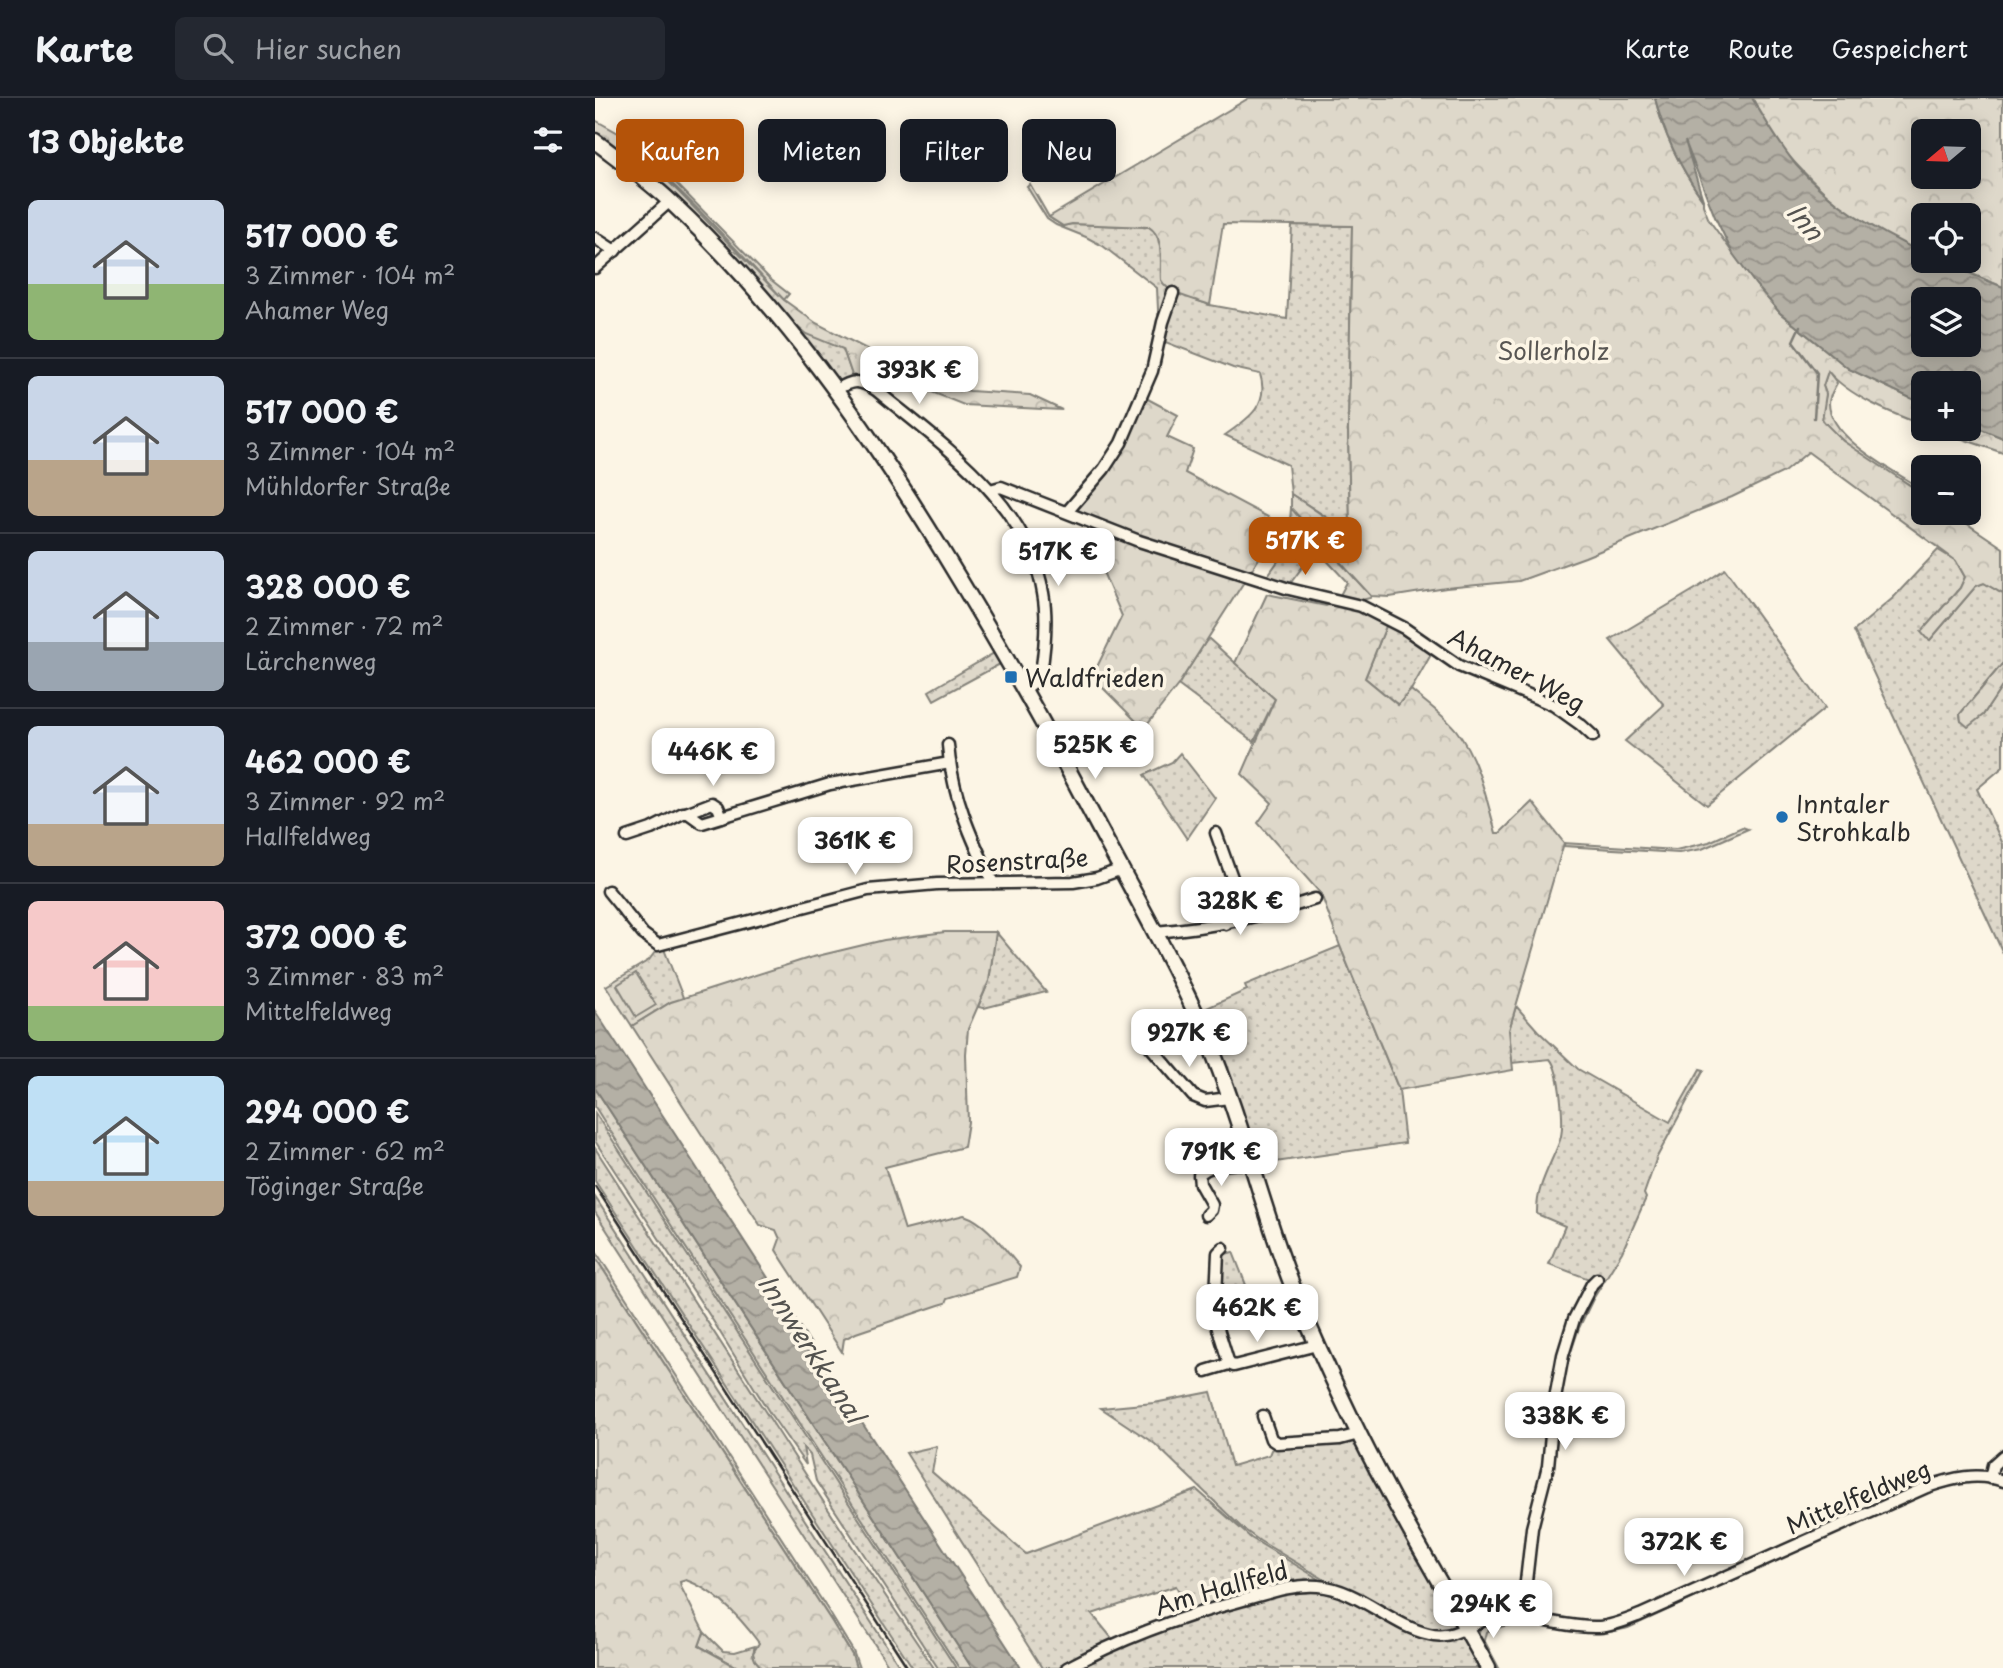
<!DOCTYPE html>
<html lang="de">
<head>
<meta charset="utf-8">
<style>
  :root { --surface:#171b24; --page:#242831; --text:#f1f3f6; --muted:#9ea1a6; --line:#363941; --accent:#b45309 }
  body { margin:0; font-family:"Playpen Sans",sans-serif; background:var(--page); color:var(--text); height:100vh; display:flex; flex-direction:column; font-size:26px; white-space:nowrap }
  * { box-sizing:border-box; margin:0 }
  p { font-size:23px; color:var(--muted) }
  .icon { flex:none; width:38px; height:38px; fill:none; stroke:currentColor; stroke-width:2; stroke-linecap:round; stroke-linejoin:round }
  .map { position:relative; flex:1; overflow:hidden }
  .sheet { display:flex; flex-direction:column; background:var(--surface); width:595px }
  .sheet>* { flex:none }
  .guide { position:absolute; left:21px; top:21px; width:665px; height:63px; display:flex; gap:14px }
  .needle { width:46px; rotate:251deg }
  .tools { position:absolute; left:1316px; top:21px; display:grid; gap:14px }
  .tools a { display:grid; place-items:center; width:70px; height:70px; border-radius:10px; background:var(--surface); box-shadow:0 4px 18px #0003; font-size:35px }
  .price { position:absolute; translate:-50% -60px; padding:0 16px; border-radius:14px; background:#fff; color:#222; font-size:23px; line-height:46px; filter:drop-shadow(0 2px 4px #0008) }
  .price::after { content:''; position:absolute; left:50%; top:42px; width:21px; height:16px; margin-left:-10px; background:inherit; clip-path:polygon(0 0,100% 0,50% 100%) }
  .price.active { background:var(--accent); color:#fff }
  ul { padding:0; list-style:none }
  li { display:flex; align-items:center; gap:21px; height:175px; padding:0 28px }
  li+li { border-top:2px solid var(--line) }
  li span { display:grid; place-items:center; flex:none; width:196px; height:140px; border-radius:10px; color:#555 }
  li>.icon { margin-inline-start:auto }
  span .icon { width:84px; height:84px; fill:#fffc; stroke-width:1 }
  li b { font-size:30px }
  h2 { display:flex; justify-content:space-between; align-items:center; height:84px; padding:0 28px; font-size:30px }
  .chip { padding:0 24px; border-radius:10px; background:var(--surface); box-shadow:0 4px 18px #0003; font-size:24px; line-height:63px }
  .chip.active { background:var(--accent); color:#fff }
  header { display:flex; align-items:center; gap:42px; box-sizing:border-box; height:98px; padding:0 35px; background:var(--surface); border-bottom:2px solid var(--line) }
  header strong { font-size:33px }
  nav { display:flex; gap:38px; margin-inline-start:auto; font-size:24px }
  .search { width:490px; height:63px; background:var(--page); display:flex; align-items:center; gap:18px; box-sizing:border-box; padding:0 24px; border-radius:10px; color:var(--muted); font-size:26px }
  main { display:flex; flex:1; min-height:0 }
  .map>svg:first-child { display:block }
</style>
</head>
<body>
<header>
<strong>Karte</strong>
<div class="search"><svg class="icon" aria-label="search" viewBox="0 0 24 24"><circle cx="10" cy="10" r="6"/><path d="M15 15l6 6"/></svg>Hier suchen</div>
<nav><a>Karte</a><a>Route</a><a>Gespeichert</a></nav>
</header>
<main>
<section class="sheet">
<h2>13 Objekte<svg class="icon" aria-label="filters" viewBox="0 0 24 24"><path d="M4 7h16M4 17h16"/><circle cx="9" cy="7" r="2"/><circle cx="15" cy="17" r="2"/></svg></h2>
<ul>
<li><span style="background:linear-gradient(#c9d6e8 60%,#8fb573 0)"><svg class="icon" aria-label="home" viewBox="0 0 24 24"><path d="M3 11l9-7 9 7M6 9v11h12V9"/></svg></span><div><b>517 000 €</b><p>3 Zimmer · 104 m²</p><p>Ahamer Weg</p></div></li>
<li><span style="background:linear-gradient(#c9d6e8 60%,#b9a48a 0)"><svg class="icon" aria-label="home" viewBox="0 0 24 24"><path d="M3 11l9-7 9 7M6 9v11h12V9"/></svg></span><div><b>517 000 €</b><p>3 Zimmer · 104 m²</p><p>Mühldorfer Straße</p></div></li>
<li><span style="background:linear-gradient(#c9d6e8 65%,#9aa5b1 0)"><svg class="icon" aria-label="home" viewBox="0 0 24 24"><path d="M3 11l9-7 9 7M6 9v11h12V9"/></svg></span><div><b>328 000 €</b><p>2 Zimmer · 72 m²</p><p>Lärchenweg</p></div></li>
<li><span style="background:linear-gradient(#c9d6e8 70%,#b9a48a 0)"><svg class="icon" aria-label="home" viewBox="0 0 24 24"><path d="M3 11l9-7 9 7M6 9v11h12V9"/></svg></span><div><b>462 000 €</b><p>3 Zimmer · 92 m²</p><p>Hallfeldweg</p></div></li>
<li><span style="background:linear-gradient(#f6c9c9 75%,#8fb573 0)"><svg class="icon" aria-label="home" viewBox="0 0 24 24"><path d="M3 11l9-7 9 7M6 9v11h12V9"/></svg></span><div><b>372 000 €</b><p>3 Zimmer · 83 m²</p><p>Mittelfeldweg</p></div></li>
<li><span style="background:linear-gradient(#bfe0f5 75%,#b9a48a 0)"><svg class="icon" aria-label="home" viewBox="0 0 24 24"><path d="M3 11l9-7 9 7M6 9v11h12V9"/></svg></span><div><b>294 000 €</b><p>2 Zimmer · 62 m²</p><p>Töginger Straße</p></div></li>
</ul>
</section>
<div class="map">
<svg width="1408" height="1570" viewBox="0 0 1408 1570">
  <defs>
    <pattern id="grass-dots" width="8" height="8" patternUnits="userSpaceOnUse" patternTransform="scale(1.75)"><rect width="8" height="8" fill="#ded8ca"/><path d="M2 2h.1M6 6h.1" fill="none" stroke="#bfbaae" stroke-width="1.8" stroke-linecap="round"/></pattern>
    <pattern id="forest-crowns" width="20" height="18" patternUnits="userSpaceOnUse" patternTransform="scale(1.75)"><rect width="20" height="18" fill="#ded8ca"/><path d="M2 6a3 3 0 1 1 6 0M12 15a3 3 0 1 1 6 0" fill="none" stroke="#bfbaae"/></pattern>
    <pattern id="water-waves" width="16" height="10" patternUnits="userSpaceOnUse" patternTransform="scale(1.75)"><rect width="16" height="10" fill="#b4b0a5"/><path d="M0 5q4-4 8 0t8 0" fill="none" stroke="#938f87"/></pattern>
  </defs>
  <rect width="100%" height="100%" fill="#fcf5e5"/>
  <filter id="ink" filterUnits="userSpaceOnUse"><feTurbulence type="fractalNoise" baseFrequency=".0143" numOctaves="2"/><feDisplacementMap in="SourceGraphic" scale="14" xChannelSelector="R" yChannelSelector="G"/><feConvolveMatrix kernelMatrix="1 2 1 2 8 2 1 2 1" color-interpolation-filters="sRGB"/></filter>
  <g filter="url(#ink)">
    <g fill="url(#grass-dots)" stroke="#84827a" stroke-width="2">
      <path d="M27,43L57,61L73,77L175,181L194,196L189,202C150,161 113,119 72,81C63,74 30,50 27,43Z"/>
      <path d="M435,86L454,119L468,128L477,126L554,129C570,139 565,164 566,182L577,193L564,233L562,190L508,148L491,139L461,127L452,121L432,89Z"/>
      <path d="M697,127L757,128L753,331L755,427L742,426L696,396L693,367L630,337C653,321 675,307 665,276L638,270L565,242L580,194L615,207L692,221Z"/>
      <path d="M182,212L248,251L257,277L246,283L237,281Z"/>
      <path d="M1233,273L1242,285C1239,291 1234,298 1234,305C1234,341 1302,374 1328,392V396C1301,377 1241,346 1226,319L1231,296L1228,288Z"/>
      <path d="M696,410L776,498L775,500L763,503L744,499L752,484L695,423Z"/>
      <path d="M699,441L717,456L694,487L671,480Z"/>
      <path d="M1343,452L1361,463L1370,479L1365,490L1327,533L1335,542L1381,488L1389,485L1408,496V565L1365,616L1366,623L1388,617L1408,587V669L1382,691L1408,746V855L1259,533L1298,500Z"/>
      <path d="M1130,471L1230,610L1112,707L1030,643L1069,607L1015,542L1102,490Z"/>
      <path d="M793,523L838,553L816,592L803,607L770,580Z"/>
      <path d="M613,540L680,601L659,644L583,587Z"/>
      <path d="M401,554L407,565L339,602L334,593Z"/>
      <path d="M585,655L620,700L592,741L549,677L577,664Z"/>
      <path d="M1147,729L1153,731L1107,751L1084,755L969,748V745L1081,752L1114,744Z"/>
      <path d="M401,834L451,894L389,910L383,909L394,883Z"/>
      <path d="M745,848L804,992L810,1045L661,1067L605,913L652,892L650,887Z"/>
      <path d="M69,851L89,902L76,904L37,928L11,888L54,862L60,854Z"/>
      <path d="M921,908L943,933L983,971L1075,1024L1105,971L1109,972L1062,1059L1049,1096L1051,1100L1027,1154L998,1201L984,1230L963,1293L971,1255L997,1182L954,1166L970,1128L942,1116C941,1088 956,1067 965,1042C970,1027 965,972 955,961L917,965L914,932Z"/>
      <path d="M0,990L377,1570H364L39,1070L0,1009Z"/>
      <path d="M0,1015L361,1570H343L221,1383L215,1357L208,1349L211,1367L176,1317L115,1218L0,1043Z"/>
      <path d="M0,1050L257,1448L339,1570H318L0,1083Z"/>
      <path d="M0,1099L306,1570H295L0,1114Z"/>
      <path d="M0,1152L233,1512L258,1553L264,1570H261L257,1557L237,1524L0,1159Z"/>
      <path d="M638,1154L651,1187L623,1193L626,1157Z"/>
      <path d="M616,1294L637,1368L674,1357L676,1352L683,1348L760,1341L863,1532L832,1534L752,1495L665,1443L647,1430L560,1346L506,1310L559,1305Z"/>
      <path d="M342,1348L337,1374L431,1456L602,1392L656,1440L734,1487L712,1486L596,1515L581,1488L497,1516L520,1544L684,1494L720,1490L753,1499L812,1531L865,1536L884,1570H447L311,1355Z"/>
      <path d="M1314,1402L1033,1530C1024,1532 1015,1535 1006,1535C968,1534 926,1517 891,1534L889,1542L904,1570H899L883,1537L886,1528L897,1523H926L1002,1532Z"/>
      <path d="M109,1534L128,1553L140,1554L160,1548C156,1558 160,1562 167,1570H144L104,1548Z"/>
    </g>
    <g fill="url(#forest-crowns)" stroke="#84827a" stroke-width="2" fill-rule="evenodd">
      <path d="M654,0H1060C1069,38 1086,71 1108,102V107L1114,122L1161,187L1185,215L1254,271L1328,306V327C1298,316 1253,298 1233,273L1228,288L1231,296L1227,322L1248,343L1328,396V415H1356L1408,450V496L1389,485L1381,488L1335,542L1331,540L1326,534L1365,490L1370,479L1361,463L1213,354L1189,374L1137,399L990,459L924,483L851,490L795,499L776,498L696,410V396L741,426H755L753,331L757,128L628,126L615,207C599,201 574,197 566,182C565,164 570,139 554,129L477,126L468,128L454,119Z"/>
      <path d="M1158,0H1408V189L1345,163H1374V117H1328V155C1313,148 1298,142 1284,134C1241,111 1173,47 1158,0ZM1328,33H1374V79H1328Z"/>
      <path d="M0,22L25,36L30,49L41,55L73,83L189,202L221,225L297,264L276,283L257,277L248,251L211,236L182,212L0,37Z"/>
      <path d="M312,272L344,287L375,293L435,297L467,312L369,307L334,293Z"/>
      <path d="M549,299L583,317L572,339L598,351L590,375L686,426L583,587L549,631L497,579L527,518L508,474L512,427L483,415L481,408L507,376Z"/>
      <path d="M1374,326L1408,340V355L1339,331H1374Z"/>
      <path d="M672,496L731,508L742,502L793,523L770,580L803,607L816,592C831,605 849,617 861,632C884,662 891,700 901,735H905L937,704L969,745L914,932L918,972L804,992L745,848L726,796L663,725L677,705L647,676L680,601L640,565Z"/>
      <path d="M1408,565V587L1388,617L1373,629L1366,623L1365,616Z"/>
      <path d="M350,834H401L394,883L373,931L371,956L373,1024L369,1049L290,1069L310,1132L369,1117C393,1125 409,1151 425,1169L422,1179L353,1200L351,1205L344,1207L261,1235L249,1241L247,1254L181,1152L185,1141L181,1132L165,1127L37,928L76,904L214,860L289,842Z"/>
      <path d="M0,1159L237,1524L257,1557L261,1570H167L160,1562L158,1555L164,1545C145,1519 121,1493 91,1482L85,1484L86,1489L109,1534L104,1548L144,1570H0Z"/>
    </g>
    <path fill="#ded8ca" stroke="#84827a" stroke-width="2" d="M41,875L61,907L41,919L22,887Z"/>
    <g fill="url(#water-waves)" stroke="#7d7b74" stroke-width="2" fill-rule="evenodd">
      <path d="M1060,0H1157C1171,23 1184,46 1201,67C1235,106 1282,133 1328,155V163H1345L1408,189V340L1374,326V285H1328V306L1254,271L1185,215L1161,187L1138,156L1120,119L1090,43L1108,102C1086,71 1069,38 1060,0ZM1374,201V247H1328V201Z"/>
      <path d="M0,913L426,1570H377L0,990Z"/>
    </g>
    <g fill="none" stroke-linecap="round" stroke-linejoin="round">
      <path stroke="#7d7b74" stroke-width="2.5" d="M1205,228L1198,243L1222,275L1219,320"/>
      <defs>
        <g id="street">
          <path d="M0,140L20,153"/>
          <path d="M0,170L75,103"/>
          <path d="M241,292C257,282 264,281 281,292C346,346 433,404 448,495C453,521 450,549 446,575L443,581L430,591"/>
          <path d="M395,392L406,389L544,443L694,491L766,508L809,530L864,568L958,607L986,627L998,638"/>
          <path d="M472,414L509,371L526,345L557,273L568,224L578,195"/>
          <path d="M353,647C357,697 376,740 398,785"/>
          <path d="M91,715L117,705L123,709L127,719"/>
          <path d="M621,735L644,799L642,808L631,826"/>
          <path d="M32,739L56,731L88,715H93L107,725L235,686L355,665"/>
          <path d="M13,793L48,836L63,847L273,792L342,786L478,784L502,780L527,771"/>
          <path d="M560,834C619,829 664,819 720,801"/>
          <path d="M554,947L598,998L610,1003L634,1000"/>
          <path d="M611,1117L616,1112L617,1107L605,1086L604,1077C615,1064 638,1067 655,1064"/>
          <path d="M628,1150L623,1155L620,1221L634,1266"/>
          <path d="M611,1273L634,1266L639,1268L722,1247"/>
          <path d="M668,1318L676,1341L682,1345L745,1341L764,1336"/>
          <path d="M1395,1380L1398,1367L1408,1358"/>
          <path d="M927,1519L937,1430L953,1368L959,1306L968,1257L979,1221L997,1186L1002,1181"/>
          <path d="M472,1570C527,1540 585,1519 645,1503C670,1496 696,1486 723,1488C763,1491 795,1527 834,1536C859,1543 875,1523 899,1520C934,1514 969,1531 1004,1529C1018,1528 1032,1522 1045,1517L1332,1389C1358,1380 1382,1374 1408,1383"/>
        </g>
        <path id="secondary" d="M0,43C26,63 53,82 77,105C184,205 270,327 346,451C398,536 447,621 493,709C533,785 577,861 612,940C652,1034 672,1135 714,1228C738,1283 763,1337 792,1390C824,1451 860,1509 893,1570"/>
      </defs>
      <use href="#street" stroke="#2b2b2b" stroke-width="15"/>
      <use href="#secondary" stroke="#2b2b2b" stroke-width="19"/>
      <use href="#street" stroke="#fcf5e5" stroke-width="10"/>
      <use href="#secondary" stroke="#fcf5e5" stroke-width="14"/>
      <path stroke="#2b2b2b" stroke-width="2.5" d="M0,1088L313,1570"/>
    </g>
  </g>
  <g fill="#1f6fb2" stroke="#fcf5e5" stroke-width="2.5">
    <rect x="409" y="572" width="14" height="14" rx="3.5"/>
    <circle cx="1187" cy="719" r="7"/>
  </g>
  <g text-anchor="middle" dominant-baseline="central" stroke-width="7" stroke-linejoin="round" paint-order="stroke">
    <g font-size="24" fill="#585653" stroke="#fcf5e5">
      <text x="958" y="252">Sollerholz</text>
    </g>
    <g font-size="24" fill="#2b2b2b" stroke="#fcf5e5">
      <text transform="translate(922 571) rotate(28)">Ahamer Weg</text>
      <text transform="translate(422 762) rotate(-3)">Rosenstraße</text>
      <text transform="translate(1263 1398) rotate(-23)">Mittelfeldweg</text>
      <text transform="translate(626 1489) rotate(-16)">Am Hallfeld</text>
    </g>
    <g font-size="24" fill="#2b2b2b" stroke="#fcf5e5" text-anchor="start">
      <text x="430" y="579">Waldfrieden</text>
      <text x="1201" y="705">Inntaler<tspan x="1201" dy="28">Strohkalb</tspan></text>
    </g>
    <g font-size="26" font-style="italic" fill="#545350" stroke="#fcf5e5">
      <text transform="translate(1211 123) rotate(50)">Inn</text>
      <text transform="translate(217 1250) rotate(57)">Innwerkkanal</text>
    </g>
  </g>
</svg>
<div class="tools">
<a><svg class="needle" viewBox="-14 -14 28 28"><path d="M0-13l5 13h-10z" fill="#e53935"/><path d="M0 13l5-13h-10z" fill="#9ea1a6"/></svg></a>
<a><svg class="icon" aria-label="locate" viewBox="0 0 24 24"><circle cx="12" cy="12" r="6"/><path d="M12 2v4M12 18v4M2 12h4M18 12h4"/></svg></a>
<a><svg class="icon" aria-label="layers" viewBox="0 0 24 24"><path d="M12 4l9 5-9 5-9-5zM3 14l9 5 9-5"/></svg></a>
<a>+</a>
<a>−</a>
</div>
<b class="price" style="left:324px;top:308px">393K €</b>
<b class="price active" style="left:710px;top:479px">517K €</b>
<b class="price" style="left:463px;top:490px">517K €</b>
<b class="price" style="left:500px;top:683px">525K €</b>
<b class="price" style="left:118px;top:690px">446K €</b>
<b class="price" style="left:260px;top:779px">361K €</b>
<b class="price" style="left:645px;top:839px">328K €</b>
<b class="price" style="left:594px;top:971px">927K €</b>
<b class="price" style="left:626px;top:1090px">791K €</b>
<b class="price" style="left:662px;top:1246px">462K €</b>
<b class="price" style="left:970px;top:1354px">338K €</b>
<b class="price" style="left:1089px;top:1480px">372K €</b>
<b class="price" style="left:898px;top:1542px">294K €</b>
<div class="guide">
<a class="chip active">Kaufen</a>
<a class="chip">Mieten</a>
<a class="chip">Filter</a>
<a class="chip">Neu</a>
</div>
</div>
</main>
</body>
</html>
